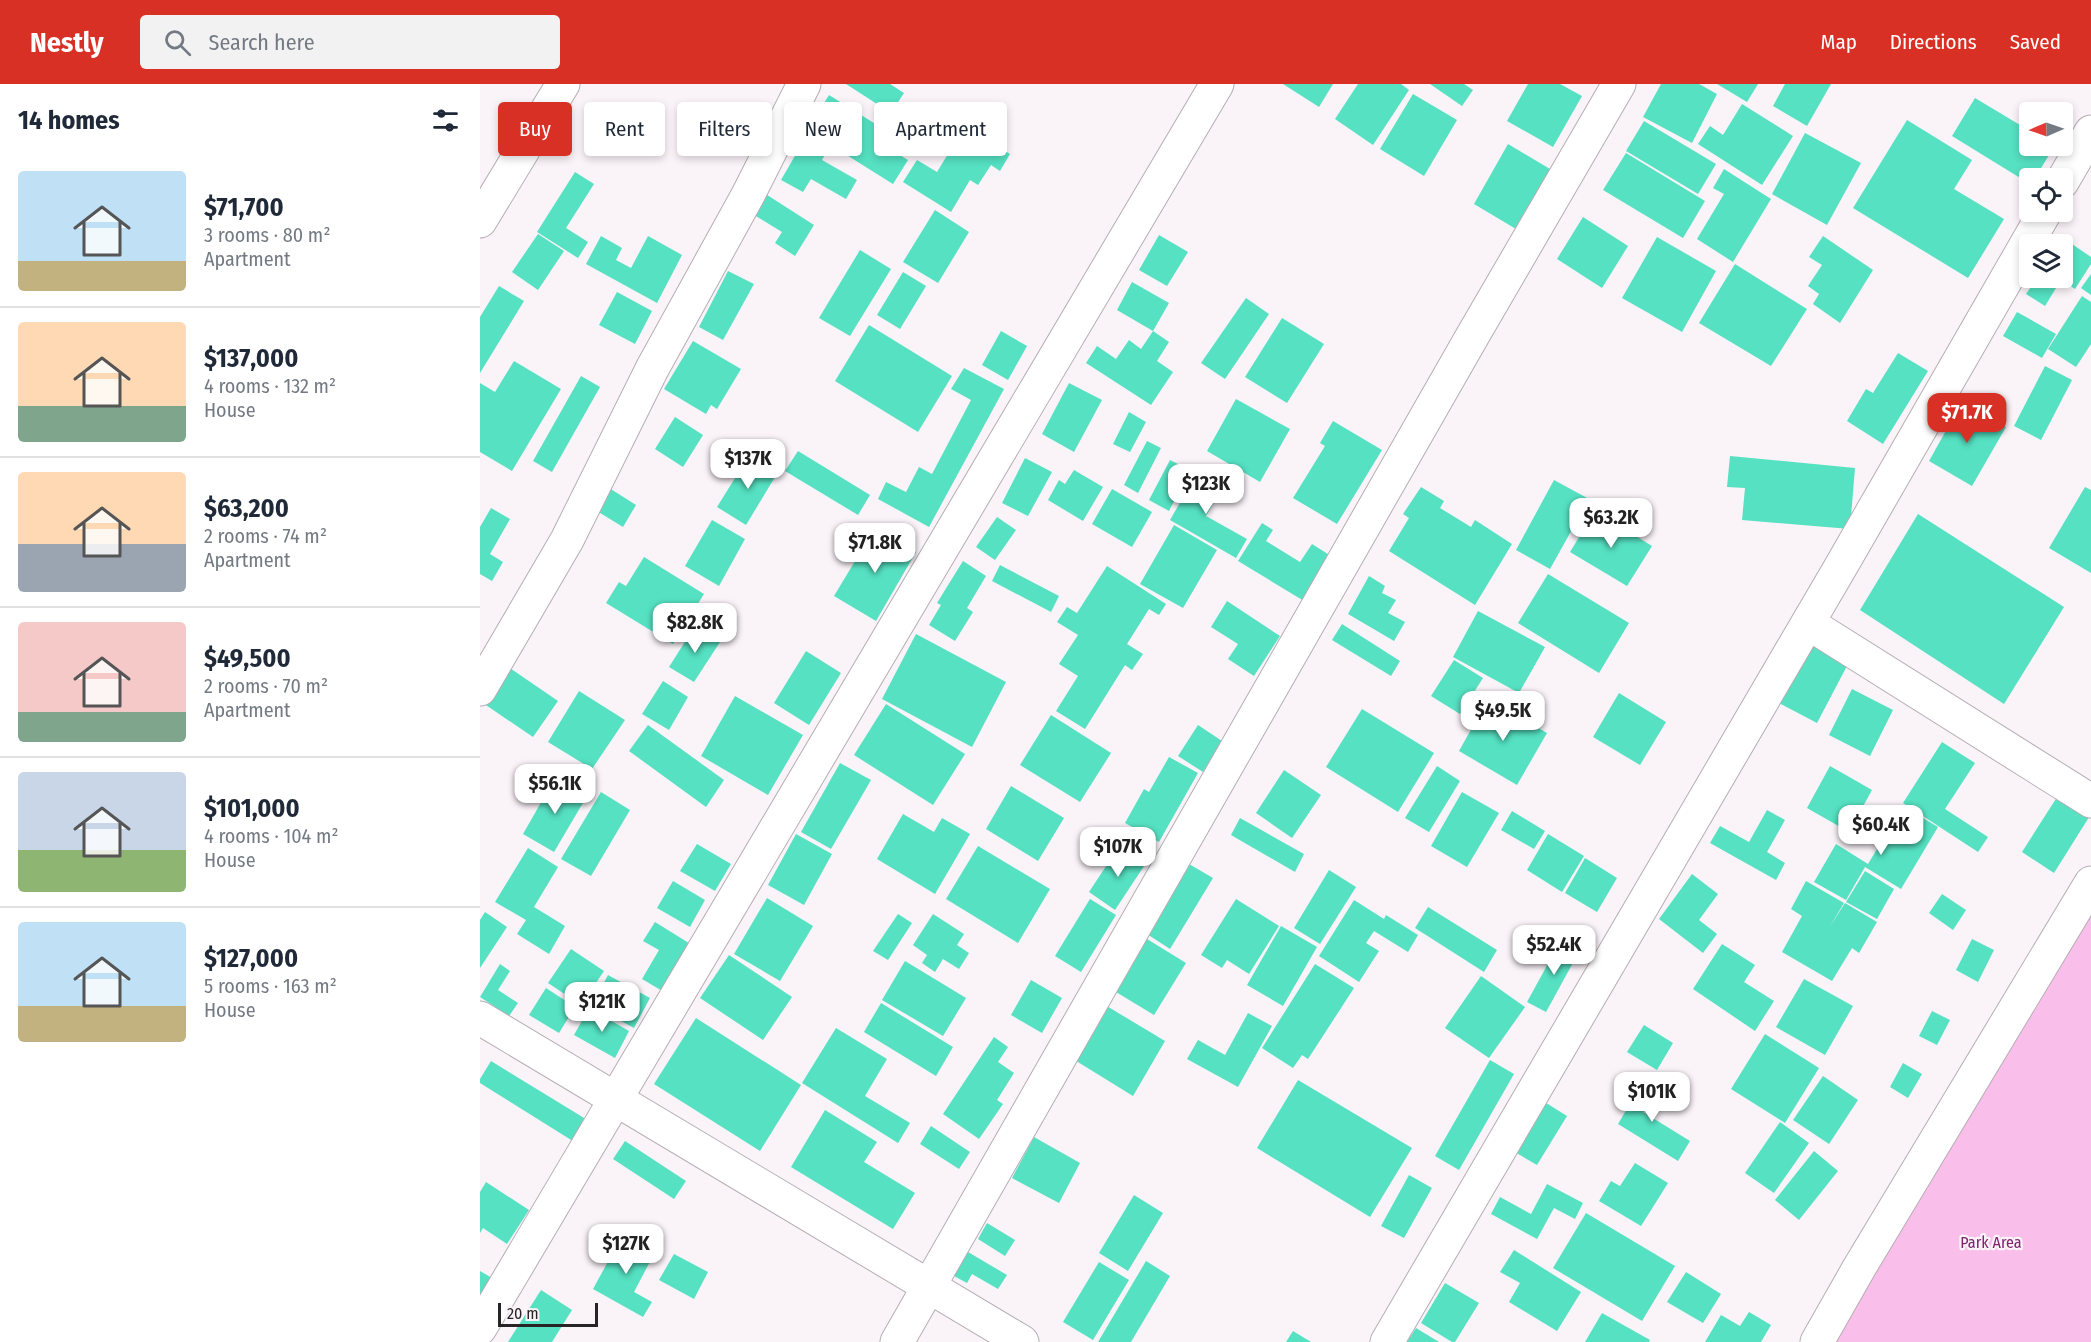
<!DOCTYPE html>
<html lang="en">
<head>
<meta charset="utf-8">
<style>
  :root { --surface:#fff; --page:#f2f2f3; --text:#1f2937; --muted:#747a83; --line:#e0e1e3; --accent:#d93025 }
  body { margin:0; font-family:"Fira Sans Condensed",sans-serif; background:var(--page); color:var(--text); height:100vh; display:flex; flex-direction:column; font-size:22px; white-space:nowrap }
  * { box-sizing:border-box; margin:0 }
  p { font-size:20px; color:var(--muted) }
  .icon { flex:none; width:33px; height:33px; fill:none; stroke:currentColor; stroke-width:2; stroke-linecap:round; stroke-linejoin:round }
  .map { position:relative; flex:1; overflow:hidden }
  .side { display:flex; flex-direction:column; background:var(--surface); width:480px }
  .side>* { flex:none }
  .top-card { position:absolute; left:18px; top:18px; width:570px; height:54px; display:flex; gap:12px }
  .needle { width:39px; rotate:268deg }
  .tools { position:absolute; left:1539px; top:18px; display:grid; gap:12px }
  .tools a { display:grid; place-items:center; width:54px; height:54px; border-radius:6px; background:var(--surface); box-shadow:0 3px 9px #0003; font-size:30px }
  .scale { position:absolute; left:18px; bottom:15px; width:100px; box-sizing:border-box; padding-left:6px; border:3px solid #272426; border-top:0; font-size:16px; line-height:21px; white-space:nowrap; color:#272426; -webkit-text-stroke:4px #faf3f8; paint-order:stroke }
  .price { position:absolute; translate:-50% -51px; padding:0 14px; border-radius:12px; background:#fff; color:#222; font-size:20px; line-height:39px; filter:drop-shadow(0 2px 3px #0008) }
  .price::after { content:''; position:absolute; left:50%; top:36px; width:18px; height:14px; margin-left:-9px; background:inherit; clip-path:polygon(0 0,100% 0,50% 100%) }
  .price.on { background:var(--accent); color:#fff }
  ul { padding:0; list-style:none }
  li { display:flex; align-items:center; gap:18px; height:150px; padding:0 18px }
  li+li { border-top:2px solid var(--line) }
  li span { display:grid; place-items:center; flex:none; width:168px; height:120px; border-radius:6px; color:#555 }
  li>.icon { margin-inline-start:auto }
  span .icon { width:72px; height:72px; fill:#fffc; stroke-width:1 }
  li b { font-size:26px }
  h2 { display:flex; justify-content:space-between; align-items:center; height:72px; padding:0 18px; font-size:26px }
  .chip { padding:0 21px; border-radius:6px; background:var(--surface); box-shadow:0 3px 9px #0003; font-size:21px; line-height:54px }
  .chip.on { background:var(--accent); color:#fff }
  header { display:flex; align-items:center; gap:36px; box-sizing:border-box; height:84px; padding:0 30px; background:var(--accent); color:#fff }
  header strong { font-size:28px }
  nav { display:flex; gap:33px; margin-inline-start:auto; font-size:21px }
  .search { width:420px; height:54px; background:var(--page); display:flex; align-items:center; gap:15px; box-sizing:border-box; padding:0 21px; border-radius:6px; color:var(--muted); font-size:22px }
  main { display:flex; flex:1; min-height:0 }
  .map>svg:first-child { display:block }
</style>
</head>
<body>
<header>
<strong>Nestly</strong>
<div class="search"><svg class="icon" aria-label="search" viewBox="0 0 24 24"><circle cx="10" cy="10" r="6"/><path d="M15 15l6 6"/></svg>Search here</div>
<nav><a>Map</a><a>Directions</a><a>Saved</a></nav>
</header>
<main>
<section class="side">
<h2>14 homes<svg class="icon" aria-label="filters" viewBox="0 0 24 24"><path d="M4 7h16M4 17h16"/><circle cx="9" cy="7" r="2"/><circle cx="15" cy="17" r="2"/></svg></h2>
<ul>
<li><span style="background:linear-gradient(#bfe0f5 75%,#c2b280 0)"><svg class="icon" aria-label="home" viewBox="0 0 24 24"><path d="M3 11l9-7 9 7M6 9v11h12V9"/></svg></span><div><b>$71,700</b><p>3 rooms · 80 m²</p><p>Apartment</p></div></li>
<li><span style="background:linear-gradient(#ffd9b3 70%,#7fa58c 0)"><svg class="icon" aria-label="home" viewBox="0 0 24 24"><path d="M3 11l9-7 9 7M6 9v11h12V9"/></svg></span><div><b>$137,000</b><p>4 rooms · 132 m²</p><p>House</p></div></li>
<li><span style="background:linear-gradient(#ffd9b3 60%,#9aa5b1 0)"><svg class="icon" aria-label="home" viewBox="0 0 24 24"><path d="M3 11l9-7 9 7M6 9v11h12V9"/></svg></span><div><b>$63,200</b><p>2 rooms · 74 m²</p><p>Apartment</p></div></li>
<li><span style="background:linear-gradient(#f6c9c9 75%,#7fa58c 0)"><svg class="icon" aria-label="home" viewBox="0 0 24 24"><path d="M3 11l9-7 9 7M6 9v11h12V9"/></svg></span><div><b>$49,500</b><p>2 rooms · 70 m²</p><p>Apartment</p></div></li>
<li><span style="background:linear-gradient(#c9d6e8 65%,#8fb573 0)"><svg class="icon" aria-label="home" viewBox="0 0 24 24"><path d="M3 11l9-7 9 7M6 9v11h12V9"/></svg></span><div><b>$101,000</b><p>4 rooms · 104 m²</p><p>House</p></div></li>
<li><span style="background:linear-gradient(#bfe0f5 70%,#c2b280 0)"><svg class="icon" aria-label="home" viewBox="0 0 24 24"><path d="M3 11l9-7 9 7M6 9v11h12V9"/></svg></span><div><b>$127,000</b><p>5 rooms · 163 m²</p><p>House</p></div></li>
</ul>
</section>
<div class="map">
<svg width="1611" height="1258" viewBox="0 0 1611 1258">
  <rect width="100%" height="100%" fill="#faf3f8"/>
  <path fill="#fabeea" d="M1611,799V1258H1337Z"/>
  <g fill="#55e1c2">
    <path d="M366,0H410L424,9L411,29Z"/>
    <path d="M803,0H853L839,23Z"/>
    <path d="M878,0H921L929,6L893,61L855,35Z"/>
    <path d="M950,0H984L993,6L982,22Z"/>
    <path d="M1048,0H1080L1102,12L1073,63L1027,37Z"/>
    <path d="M1181,0H1219L1237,10L1212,59L1163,33Z"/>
    <path d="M1237,0H1278L1267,18Z"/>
    <path d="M1305,0H1351L1327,42L1293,22Z"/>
    <path d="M933,10L977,36L944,92L900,65Z"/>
    <path d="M349,11L410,49L420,32L438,43L420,71L428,76L413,100L357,65L363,56L333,37Z"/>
    <path d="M1495,14L1550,47V62L1574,63L1555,94H1550V100L1472,52Z"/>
    <path d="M1262,20L1313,52L1282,101L1218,60L1230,42L1243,51Z"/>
    <path d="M466,30L530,70L520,87L511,81L498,101L490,96L471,128L423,98L437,76L457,88L471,65L453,53Z"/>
    <path d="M1427,36L1492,76L1474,105L1524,135L1488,194L1373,124Z"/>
    <path d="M1164,37L1236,80L1218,110L1146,67Z"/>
    <path d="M331,44L353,57L342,76L377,96L366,115L331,95L323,108L301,96Z"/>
    <path d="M1325,49L1381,79L1347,141L1292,110Z"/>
    <path d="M1028,60L1070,85L1036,145L994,120Z"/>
    <path d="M1146,69L1225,117L1203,154L1123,106Z"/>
    <path d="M1244,85L1291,115L1253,178L1217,155L1244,110L1233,104Z"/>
    <path d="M95,88L114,100L86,144L108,158L98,174L57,148Z"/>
    <path d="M284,109L334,141L315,172L295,159L302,148L271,129Z"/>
    <path d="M455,126L489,148L458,199L423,178Z"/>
    <path d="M1103,133L1148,162L1122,204L1077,175Z"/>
    <path d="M58,150L84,167L58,206L32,188Z"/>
    <path d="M679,151L708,168L687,202L659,186Z"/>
    <path d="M121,152L142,164L136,176L151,184L168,152L202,171L177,219L106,180Z"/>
    <path d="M1343,152L1393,186L1360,239L1333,220L1339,210L1328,202L1342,181L1329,173Z"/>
    <path d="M1177,153L1236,187L1202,248L1142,214Z"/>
    <path d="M1583,154L1611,173V180L1595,205L1581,196L1565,222L1546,210L1557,194H1582V160H1579Z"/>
    <path d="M380,166L411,185L370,252L339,234Z"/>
    <path d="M1255,180L1327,225L1291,282L1219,239Z"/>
    <path d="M248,187L274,200L243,256L219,243Z"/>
    <path d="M423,188L446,202L420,245L397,231Z"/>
    <path d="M1611,190V211L1601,204Z"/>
    <path d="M652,198L689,219L673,247L637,226Z"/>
    <path d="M19,202L44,217L0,289V233Z"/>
    <path d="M137,208L172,227L155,260L119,241Z"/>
    <path d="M1602,212L1611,218V260L1596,283L1568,265Z"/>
    <path d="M766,214L789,230L745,295L721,279Z"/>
    <path d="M1537,228L1576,250L1562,274L1523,252Z"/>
    <path d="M802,234L844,260L807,319L765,293Z"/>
    <path d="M389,241L472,292L438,348L355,297Z"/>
    <path d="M521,247L547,262L528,296L502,281Z"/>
    <path d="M673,247L689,258L677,277L693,288L671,321L606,279L617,262L636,275L649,256L661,265Z"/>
    <path d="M213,257L261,285L237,325L231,321L226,330L184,305Z"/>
    <path d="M1418,269L1448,287L1403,360L1367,337L1386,305L1393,309Z"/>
    <path d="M34,277L81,305L32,387L0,368V299L15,308Z"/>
    <path d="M1565,282L1592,296L1561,356L1534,342Z"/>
    <path d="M484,284L524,305L449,443L398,415L406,398L426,408L439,383L452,390L491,316L471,305Z"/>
    <path d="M101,292L120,303L72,388L53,377Z"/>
    <path d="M589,299L622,316L594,368L562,350Z"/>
    <path d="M756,315L810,345L780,398L727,367Z"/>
    <path d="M1482,318L1526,343L1492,402L1449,377Z"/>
    <path d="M649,328L666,338L650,368L633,360Z"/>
    <path d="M195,333L223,351L203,383L175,365Z"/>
    <path d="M853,337L902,366L857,440L813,414L845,362L840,359Z"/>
    <path d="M667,357L681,364L658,409L644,401Z"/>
    <path d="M318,367L390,411L378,431L305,387Z"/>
    <path d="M270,370L298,388L266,441L237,423Z"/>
    <path d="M1250,372L1375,384L1370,445L1262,436L1265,404L1247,403Z"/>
    <path d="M545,374L572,388L548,432L522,419Z"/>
    <path d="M690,376L710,386L689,427L669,416Z"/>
    <path d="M720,384L745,399L726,432L767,455L756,474L690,436Z"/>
    <path d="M594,386L623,403L603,437L568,416L579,396L585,400Z"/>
    <path d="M1074,396L1109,415L1070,485L1036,466Z"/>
    <path d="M126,402L156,421L143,443L112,424Z"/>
    <path d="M941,403L964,417L960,424L991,443L995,436L1032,460L995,521L909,467L929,434L923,430Z"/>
    <path d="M1605,403L1611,406V489L1569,464Z"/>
    <path d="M632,405L672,428L652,463L612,440Z"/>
    <path d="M11,424L30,435L10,470L23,478L12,497L0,490V443Z"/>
    <path d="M1115,427L1172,462L1147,502L1090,468Z"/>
    <path d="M1438,430L1584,523L1524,620L1380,526Z"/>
    <path d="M517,433L536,446L515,476L496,463Z"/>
    <path d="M232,436L265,455L239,502L205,482Z"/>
    <path d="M782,439L793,446L786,457L820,478L832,460L851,472L824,517L758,477Z"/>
    <path d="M694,441L737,466L703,524L660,500Z"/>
    <path d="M395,444L436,468L396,537L354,512Z"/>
    <path d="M164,473L224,510L193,560L126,519L139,498L146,502Z"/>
    <path d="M483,477L506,492L487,524L493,528L475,557L449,541L461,521L457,519Z"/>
    <path d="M520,481L579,512L571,528L512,497Z"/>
    <path d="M627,482L686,520L679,531L669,525L647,560L663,570L652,586L645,581L605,645L576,627L598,592L579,580L598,551L577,538L587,523L597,529Z"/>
    <path d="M1068,490L1149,539L1119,589L1038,539Z"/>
    <path d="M889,492L905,502L902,509L916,516L908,529L925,538L914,557L868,530Z"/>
    <path d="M747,517L800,552L774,592L748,575L758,560L731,543Z"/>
    <path d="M998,527L1065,563L1039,609L973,573Z"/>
    <path d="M862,540L920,577L911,592L852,556Z"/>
    <path d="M215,542L240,558L214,598L189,583Z"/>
    <path d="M436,550L526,598L492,663L402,615Z"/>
    <path d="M1324,557L1368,580L1337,639L1293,616Z"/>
    <path d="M326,567L361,589L329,641L294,619Z"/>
    <path d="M974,576L1003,594L980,630L951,612Z"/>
    <path d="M24,580L78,617L53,653L0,617Z"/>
    <path d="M183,597L208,613L189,646L162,630Z"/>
    <path d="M1372,605L1413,626L1390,672L1349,651Z"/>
    <path d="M99,607L145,636L112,685L68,658Z"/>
    <path d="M1139,609L1186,638L1160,681L1113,653Z"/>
    <path d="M255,612L323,651L288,711L221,672Z"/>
    <path d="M1008,615L1067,649L1037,701L979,667Z"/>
    <path d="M406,620L485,670L453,721L374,671Z"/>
    <path d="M882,625L954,669L918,728L846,683Z"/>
    <path d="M571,631L631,669L600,718L540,681Z"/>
    <path d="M168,641L244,696L226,723L149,667Z"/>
    <path d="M718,641L742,657L723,688L698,672Z"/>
    <path d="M1462,658L1495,679L1465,725L1508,753L1498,768L1423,719Z"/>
    <path d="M689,673L718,689L679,758L645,739L664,705L669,708Z"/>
    <path d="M360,679L391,696L351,765L321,748Z"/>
    <path d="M957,682L980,697L949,748L925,734Z"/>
    <path d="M1350,682L1392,706L1369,748L1327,724Z"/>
    <path d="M804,686L841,711L812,754L776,729Z"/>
    <path d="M75,694L107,712L74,768L43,750Z"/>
    <path d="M531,702L584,734L558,777L506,745Z"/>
    <path d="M121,708L150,726L111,792L81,775Z"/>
    <path d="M982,708L1019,729L987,783L951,762Z"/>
    <path d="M1579,710L1611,730L1574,789L1542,768Z"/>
    <path d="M1423,722L1458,743L1421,805L1385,783L1366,816L1334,798L1356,760L1388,780Z"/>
    <path d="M1287,726L1305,736L1287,768L1305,779L1296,796L1230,759L1240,742L1269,758Z"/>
    <path d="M1032,727L1065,747L1054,765L1021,746Z"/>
    <path d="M423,730L454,748L462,734L490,750L455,810L397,775Z"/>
    <path d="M760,734L824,770L815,788L751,751Z"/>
    <path d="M316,750L352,770L324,821L288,801Z"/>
    <path d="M1068,750L1104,772L1082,808L1047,786Z"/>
    <path d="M217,760L251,780L235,807L200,787Z"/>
    <path d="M640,761L666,779L635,826L609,808Z"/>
    <path d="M498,762L570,805L538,859L466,815Z"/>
    <path d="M48,764L78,783L54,823L85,842L69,870L37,850L46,836L15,818Z"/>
    <path d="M1105,774L1137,794L1117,828L1085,809Z"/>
    <path d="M709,780L733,794L690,865L667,850Z"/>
    <path d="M849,786L876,803L840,860L814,844Z"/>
    <path d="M1385,787L1414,805L1397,835L1366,818Z"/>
    <path d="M1212,790L1238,810L1219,836L1237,850L1223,869L1179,835Z"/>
    <path d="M193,797L225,816L210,843L177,824Z"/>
    <path d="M1326,797L1364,819L1349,844L1365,819L1397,838L1379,869L1372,864L1352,897L1302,868L1322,832L1311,825Z"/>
    <path d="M1462,810L1486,826L1473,846L1449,829Z"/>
    <path d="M287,814L333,842L300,897L254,870Z"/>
    <path d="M610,815L636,831L601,888L575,872Z"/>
    <path d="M756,815L799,842L769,890L747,876L742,884L721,871Z"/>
    <path d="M874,816L904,835L906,831L938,851L928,868L894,847L886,859L899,867L879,898L839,872Z"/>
    <path d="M948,823L1017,866L1004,888L935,844Z"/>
    <path d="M5,828L27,843L0,884V836Z"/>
    <path d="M418,830L432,839L408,876L393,867Z"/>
    <path d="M453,830L484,850L477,861L489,869L479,885L463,875L455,888L442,879L447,871L433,861Z"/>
    <path d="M175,838L212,861L184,908L162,895L179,866L163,857Z"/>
    <path d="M801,842L837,863L803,922L767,901Z"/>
    <path d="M667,855L706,879L674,931L636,908Z"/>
    <path d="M1492,855L1514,866L1498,898L1476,886Z"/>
    <path d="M1081,856L1100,866L1066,928L1047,918Z"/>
    <path d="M1242,860L1275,881L1264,898L1294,917L1275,947L1213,905Z"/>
    <path d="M91,865L124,887L101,921L68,899Z"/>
    <path d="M249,871L312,913L283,956L220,914Z"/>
    <path d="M425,877L486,914L463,952L402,916Z"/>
    <path d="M20,880L30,887L18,906L38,919L29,932L0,913Z"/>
    <path d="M835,880L874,904L828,975L822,971L813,984L782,964Z"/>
    <path d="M128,891L170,914L154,944L112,921Z"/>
    <path d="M1001,892L1045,923L1009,974L965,944Z"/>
    <path d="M1324,895L1373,922L1345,971L1296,943Z"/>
    <path d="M551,896L582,914L562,949L531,931Z"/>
    <path d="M66,904L95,923L79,949L49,931Z"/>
    <path d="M401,919L473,963L456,992L384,948Z"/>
    <path d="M625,921L685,957L653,1012L593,975Z"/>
    <path d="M109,924L149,947L135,974L94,951Z"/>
    <path d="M1452,927L1470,936L1457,961L1439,952Z"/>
    <path d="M768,929L792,942L758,1003L707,975L718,956L745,971Z"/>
    <path d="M216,934L321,1001L280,1067L174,1000Z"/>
    <path d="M1164,941L1193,959L1177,986L1147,968Z"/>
    <path d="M356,944L407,975L385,1012L430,1039L418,1059L322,999Z"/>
    <path d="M1285,950L1339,984L1305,1039L1251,1005Z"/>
    <path d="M514,953L528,963L518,978L534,989L517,1016L523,1020L499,1055L463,1030Z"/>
    <path d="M1010,976L1034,990L979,1086L955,1072Z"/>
    <path d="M11,977L109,1037L96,1059L0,999V995Z"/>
    <path d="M1423,979L1442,990L1428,1014L1410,1003Z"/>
    <path d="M1167,991L1181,1000L1163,1028L1210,1057L1198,1077L1138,1040Z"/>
    <path d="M1343,992L1378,1016L1349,1060L1313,1036Z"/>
    <path d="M818,996L932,1064L890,1133L777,1064Z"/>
    <path d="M1063,1017L1087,1032L1057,1081L1033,1067Z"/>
    <path d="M345,1026L397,1058L384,1078L435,1109L413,1145L311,1083Z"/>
    <path d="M1300,1038L1329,1059L1294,1109L1265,1089Z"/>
    <path d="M451,1042L490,1068L479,1085L440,1060Z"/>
    <path d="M554,1053L600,1079L579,1119L532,1094Z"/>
    <path d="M145,1057L206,1097L194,1115L133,1075Z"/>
    <path d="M1334,1067L1358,1087L1319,1136L1295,1116Z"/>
    <path d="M1155,1079L1188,1099L1161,1142L1119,1117L1131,1097L1140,1102Z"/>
    <path d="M929,1091L952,1104L924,1154L901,1142Z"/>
    <path d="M6,1098L49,1126L27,1160L3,1144L0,1149V1108Z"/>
    <path d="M1067,1100L1103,1119L1095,1135L1074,1124L1057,1155L1011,1130L1020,1113L1051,1130Z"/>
    <path d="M654,1111L683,1129L648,1187L619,1169Z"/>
    <path d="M1106,1129L1195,1182L1162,1237L1073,1184Z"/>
    <path d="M507,1139L535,1156L525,1172L498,1155Z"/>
    <path d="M143,1150L175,1168L154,1208L172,1218L163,1233L113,1205Z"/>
    <path d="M1034,1166L1101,1208L1077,1247L1029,1218L1040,1199L1020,1188Z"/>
    <path d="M488,1168L527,1191L518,1205L492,1190L487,1199L474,1192Z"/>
    <path d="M194,1170L228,1188L214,1215L179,1196Z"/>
    <path d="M666,1177L690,1192L651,1258H618Z"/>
    <path d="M619,1178L649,1196L613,1256L583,1238Z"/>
    <path d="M0,1187L19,1198L0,1230Z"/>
    <path d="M1206,1188L1241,1210L1223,1239L1187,1218Z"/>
    <path d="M965,1199L999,1219L975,1258H972L941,1239Z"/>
    <path d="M61,1206L92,1226L72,1258H28Z"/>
    <path d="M1269,1228L1291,1241L1281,1258H1225L1241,1231L1260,1242Z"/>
    <path d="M1122,1229L1170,1256L1169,1258H1105Z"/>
    <path d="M936,1244L959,1258H927Z"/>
    <path d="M813,1247L831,1258H806Z"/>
  </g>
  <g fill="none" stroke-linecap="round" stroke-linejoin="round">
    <defs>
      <g id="minor">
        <path d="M1582,98L1611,48"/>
        <path d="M0,137L83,0"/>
        <path d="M1328,539L1611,717"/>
        <path d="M0,605L87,456L172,285L268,111L324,0"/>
        <path d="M0,934L542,1258"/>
        <path d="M0,1244L737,0"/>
        <path d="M417,1258L993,251L1139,0"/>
        <path d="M907,1258L1360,484L1565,128"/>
      </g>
      <path id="tertiary" d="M1337,1258L1379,1184L1611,799"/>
    </defs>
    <use href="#minor" stroke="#b5aeb3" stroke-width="35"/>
    <use href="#tertiary" stroke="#b5aeb3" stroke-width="35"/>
    <use href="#minor" stroke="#fff" stroke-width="33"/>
    <use href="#tertiary" stroke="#fff" stroke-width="33"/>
  </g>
  <g text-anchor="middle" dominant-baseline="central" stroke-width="4.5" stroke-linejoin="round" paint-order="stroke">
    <g font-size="16" fill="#822170" stroke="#faf3f8">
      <text x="1511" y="1158">Park Area</text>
    </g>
  </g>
</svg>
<div class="tools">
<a><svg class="needle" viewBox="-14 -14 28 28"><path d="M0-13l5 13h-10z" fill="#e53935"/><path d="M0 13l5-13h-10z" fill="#747a83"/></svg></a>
<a><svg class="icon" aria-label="locate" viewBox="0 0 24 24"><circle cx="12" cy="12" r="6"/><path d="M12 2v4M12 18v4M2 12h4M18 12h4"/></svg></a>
<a><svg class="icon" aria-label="layers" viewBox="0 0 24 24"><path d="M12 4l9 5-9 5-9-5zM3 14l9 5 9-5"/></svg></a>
</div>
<div class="scale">20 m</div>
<b class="price on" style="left:1487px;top:360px">$71.7K</b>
<b class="price" style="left:268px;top:406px">$137K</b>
<b class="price" style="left:726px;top:431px">$123K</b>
<b class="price" style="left:1131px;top:465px">$63.2K</b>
<b class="price" style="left:395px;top:490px">$71.8K</b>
<b class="price" style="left:215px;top:570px">$82.8K</b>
<b class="price" style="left:1023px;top:658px">$49.5K</b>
<b class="price" style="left:75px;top:731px">$56.1K</b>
<b class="price" style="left:1401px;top:772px">$60.4K</b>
<b class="price" style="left:638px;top:794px">$107K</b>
<b class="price" style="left:1074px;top:892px">$52.4K</b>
<b class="price" style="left:122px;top:949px">$121K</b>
<b class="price" style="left:1172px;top:1039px">$101K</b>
<b class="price" style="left:146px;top:1191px">$127K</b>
<div class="top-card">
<a class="chip on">Buy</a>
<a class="chip">Rent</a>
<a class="chip">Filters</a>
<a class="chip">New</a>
<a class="chip">Apartment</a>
</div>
</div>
</main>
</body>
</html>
